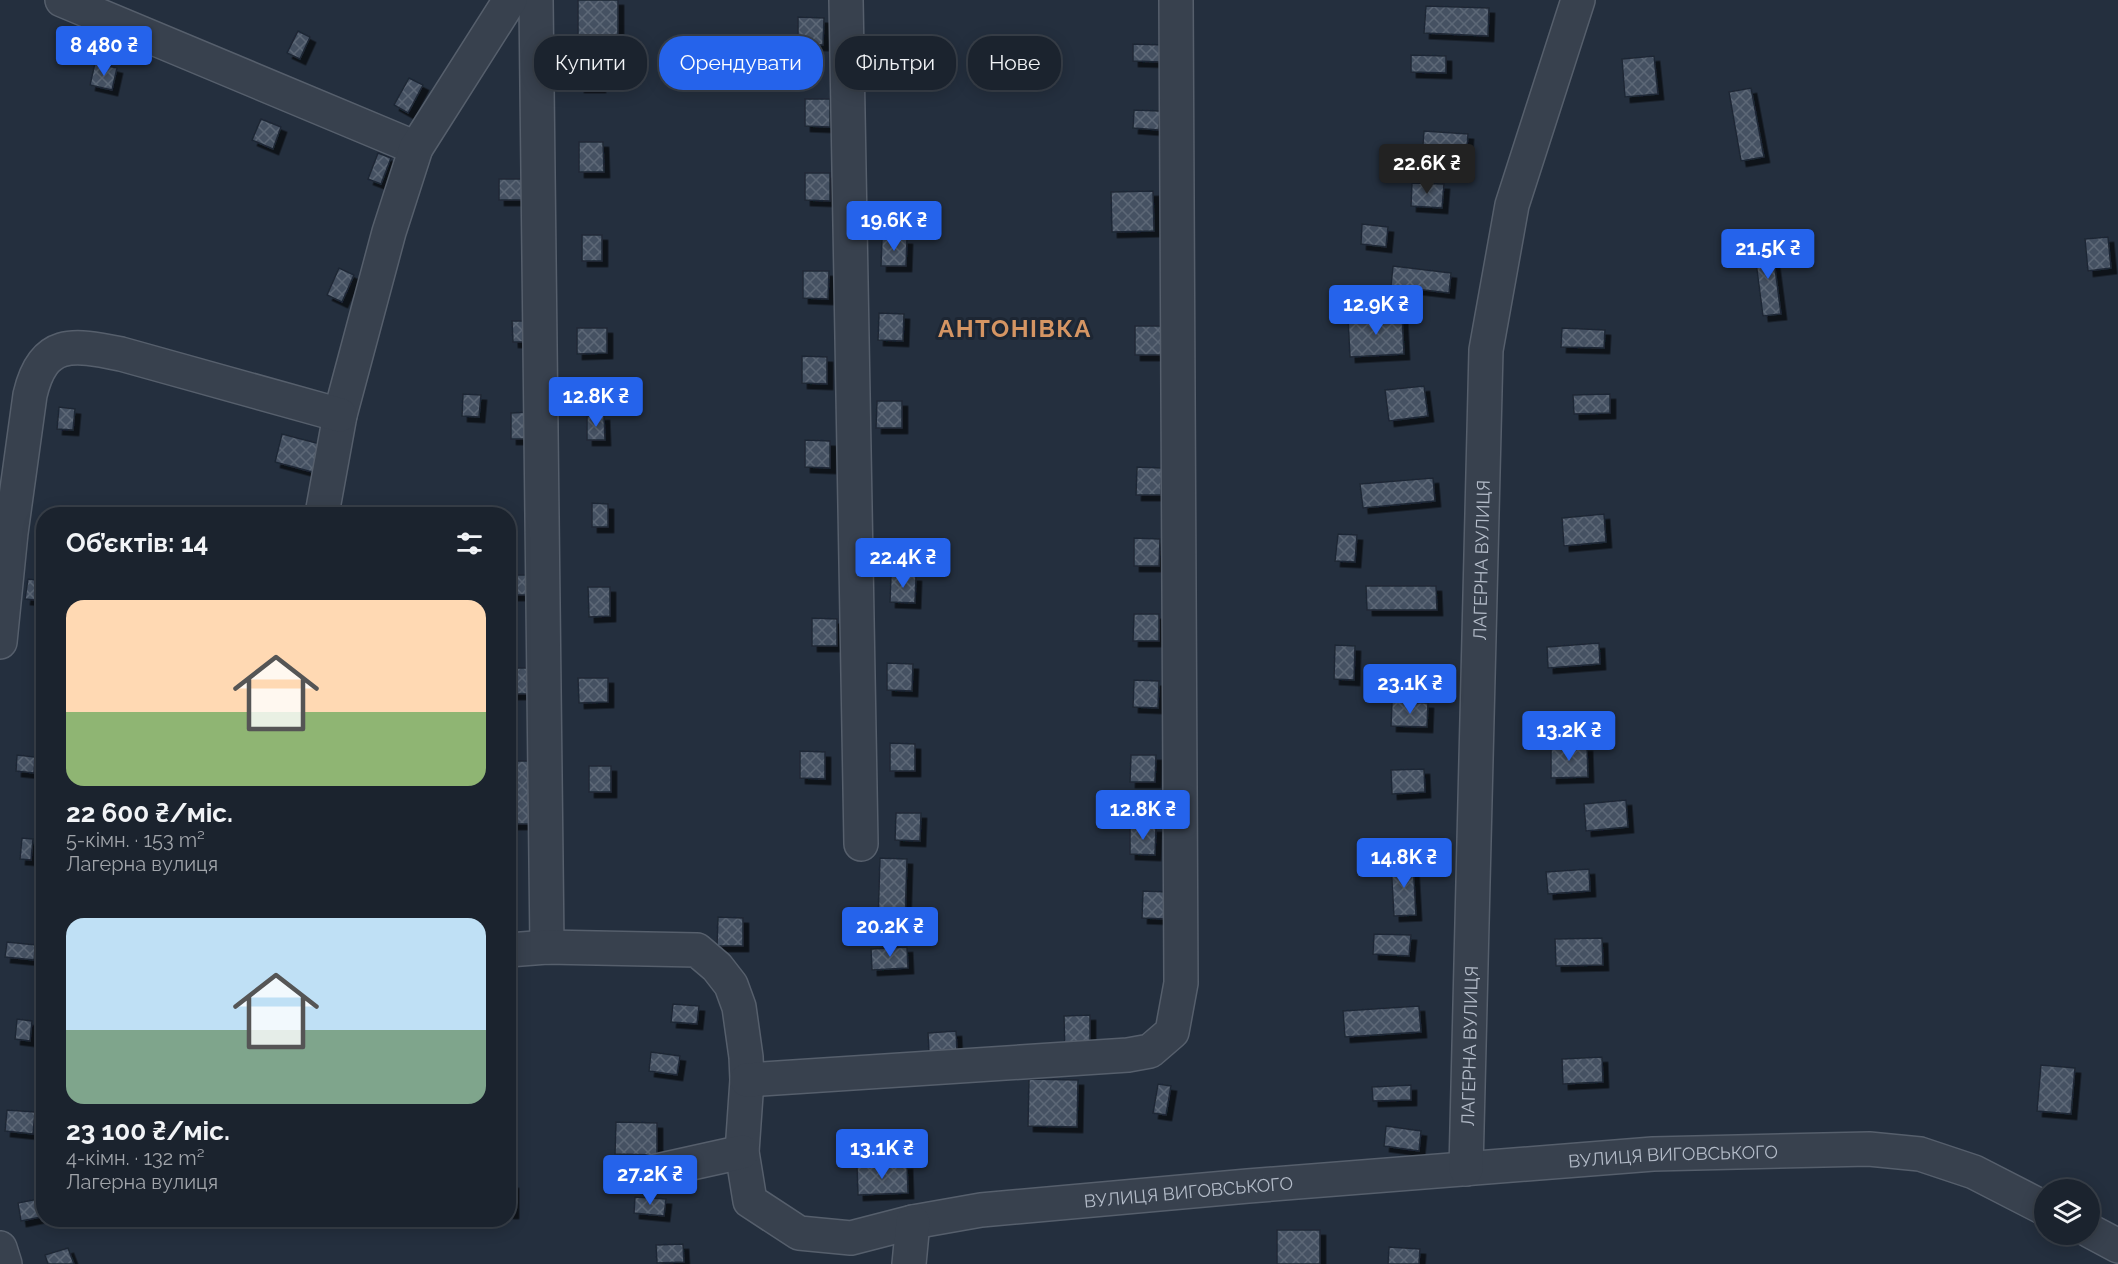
<!DOCTYPE html>
<html lang="uk">
<head>
<meta charset="utf-8">
<style>
  :root { --surface:#1b232e; --page:#282f3a; --text:#f1f3f6; --muted:#a0a4aa; --line:#39404a; --accent:#2563eb }
  body { margin:0; font-family:Raleway,sans-serif; background:var(--page); color:var(--text); height:100vh; display:flex; flex-direction:column; font-size:22px; white-space:nowrap }
  * { box-sizing:border-box; margin:0 }
  p { font-size:20px; color:var(--muted) }
  .icon { flex:none; width:33px; height:33px; fill:none; stroke:currentColor; stroke-width:2; stroke-linecap:round; stroke-linejoin:round }
  .map { position:relative; flex:1; overflow:hidden }
  .details { position:absolute; left:36px; top:507px; width:480px; height:720px; display:flex; flex-direction:column; background:var(--surface); border-radius:24px; box-shadow:0 3px 15px #0003,0 0 0 2px var(--line) }
  .details>* { flex:none }
  .guide { position:absolute; left:534px; top:36px; width:570px; height:54px; display:flex; gap:12px }
  .buttons { position:absolute; left:2034px; top:1179px; display:grid; gap:12px }
  .buttons a { display:grid; place-items:center; width:66px; height:66px; border-radius:50%; background:var(--surface); box-shadow:0 3px 15px #0003,0 0 0 2px var(--line); font-size:30px }
  .price { position:absolute; translate:-50% -51px; padding:0 14px; border-radius:6px; background:var(--accent); color:#fff; font-size:20px; line-height:39px; filter:drop-shadow(0 2px 3px #0008) }
  .price::after { content:''; position:absolute; left:50%; top:36px; width:18px; height:14px; margin-left:-9px; background:inherit; clip-path:polygon(0 0,100% 0,50% 100%) }
  .price.on { background:#222; color:#fff }
  ul { padding:0; list-style:none }
  li { display:grid; align-content:center; gap:12px; height:318px; padding:0 30px }
  li span { display:grid; place-items:center; height:186px; border-radius:18px; color:#555 }
  li>.icon { margin-inline-start:auto }
  span .icon { width:108px; height:108px; fill:#fffc; stroke-width:1 }
  li b { font-size:26px }
  h2 { display:flex; justify-content:space-between; align-items:center; height:72px; padding:0 30px; font-size:26px }
  .chip { padding:0 21px; border-radius:24px; background:var(--surface); box-shadow:0 3px 15px #0003,0 0 0 2px var(--line); font-size:21px; line-height:54px }
  .chip.on { background:var(--accent); color:#fff }
  .map>svg:first-child { display:block }
</style>
</head>
<body>
<div class="map">
<svg width="2118" height="1264" viewBox="0 0 2118 1264">
  <defs>
    <pattern id="building-cross-hatch" width="8" height="8" patternUnits="userSpaceOnUse" patternTransform="scale(1.5)"><rect width="8" height="8" fill="#455162"/><path d="M0 0l8 8M0 8l8-8" fill="none" stroke="#5d6877"/></pattern>
    <filter id="shadow"><feDropShadow dx="5.5" dy="5.5" stdDeviation="0" flood-color="#0009"/></filter>
  </defs>
  <rect width="100%" height="100%" fill="#242f3e"/>
  <g fill="url(#building-cross-hatch)" stroke="#1f2835" stroke-width="1.5" filter="url(#shadow)">
    <path d="M578,0H618V40L578,41Z"/>
    <path d="M1426,6L1489,8L1488,36L1424,33Z"/>
    <path d="M798,17L824,18L823,45L798,44Z"/>
    <path d="M298,31L310,37L300,59L287,53Z"/>
    <path d="M1133,44L1164,45L1163,62L1133,61Z"/>
    <path d="M868,47L893,48L892,75H867Z"/>
    <path d="M1411,55L1446,56V73L1411,72Z"/>
    <path d="M1654,56L1658,94L1625,97L1622,59Z"/>
    <path d="M95,63L117,68L112,90L90,85Z"/>
    <path d="M600,69V87H579V70Z"/>
    <path d="M409,78L423,85L408,113L394,105Z"/>
    <path d="M1751,88L1764,157L1741,161L1729,92Z"/>
    <path d="M805,99H830V127L805,126Z"/>
    <path d="M1134,110L1160,111L1159,130L1133,128Z"/>
    <path d="M261,119L281,127L273,149L252,140Z"/>
    <path d="M1424,131L1468,134L1466,161L1422,158Z"/>
    <path d="M579,142H603L604,172H579Z"/>
    <path d="M378,153L391,158L381,184L368,179Z"/>
    <path d="M805,173H830V201L805,200Z"/>
    <rect x="499" y="179" width="23" height="21"/>
    <path d="M1412,183L1444,184L1442,208L1411,206Z"/>
    <path d="M1153,191L1154,231L1112,232L1111,192Z"/>
    <path d="M1362,224L1388,227L1386,247L1361,244Z"/>
    <rect x="582" y="235" width="20" height="26"/>
    <path d="M2108,237L2111,268L2088,271L2085,239Z"/>
    <path d="M882,238L907,239L906,266H881Z"/>
    <path d="M1772,245L1781,314L1763,316L1754,247Z"/>
    <path d="M1393,266L1451,273L1449,293L1391,286Z"/>
    <path d="M339,268L354,275L342,302L327,295Z"/>
    <path d="M803,271H829L828,299L803,298Z"/>
    <path d="M879,313L904,314L903,341L878,340Z"/>
    <path d="M1402,315L1404,354L1350,357L1348,318Z"/>
    <path d="M512,321H534V342H513Z"/>
    <rect x="1135" y="326" width="27" height="29"/>
    <path d="M577,328H607V353L577,354Z"/>
    <path d="M1562,328L1605,330L1604,348L1561,347Z"/>
    <path d="M802,356L827,357V384L802,383Z"/>
    <path d="M1424,386L1428,416L1389,421L1385,390Z"/>
    <path d="M463,394L481,395L479,417L462,416Z"/>
    <path d="M1610,394V413L1574,414L1573,395Z"/>
    <path d="M877,401H902V428H876Z"/>
    <path d="M59,407L75,409L73,430L57,429Z"/>
    <path d="M531,412V439H511V413Z"/>
    <path d="M604,415L605,440H587V416Z"/>
    <path d="M282,434L324,445L316,473L275,462Z"/>
    <path d="M805,440L830,441V468L805,467Z"/>
    <path d="M1137,467L1162,468L1161,495H1136Z"/>
    <path d="M1433,478L1435,501L1363,508L1360,484Z"/>
    <path d="M592,503L608,504V527H592Z"/>
    <path d="M1604,514L1606,542L1564,546L1562,518Z"/>
    <path d="M1338,534L1357,535L1355,562L1335,561Z"/>
    <path d="M1134,538L1160,539L1159,566H1134Z"/>
    <path d="M508,575H535L536,595H508Z"/>
    <path d="M891,575L916,576L915,603L890,602Z"/>
    <path d="M28,579L44,581V601L25,599Z"/>
    <path d="M1366,586H1436L1437,610H1367Z"/>
    <path d="M588,587H610V616L589,617Z"/>
    <path d="M1134,614H1159V641H1133Z"/>
    <path d="M812,618L837,619V646H812Z"/>
    <path d="M1599,643L1600,664L1548,668L1547,647Z"/>
    <path d="M1335,645L1355,646L1354,680L1334,679Z"/>
    <path d="M887,663L913,664L912,691L887,690Z"/>
    <rect x="508" y="668" width="30" height="26"/>
    <path d="M578,678H608V702L579,703Z"/>
    <path d="M1134,680L1159,681L1158,708L1133,707Z"/>
    <path d="M1392,702L1428,703L1427,727L1391,726Z"/>
    <path d="M890,743L915,744V771H890Z"/>
    <path d="M1587,746L1588,777L1551,778V747Z"/>
    <path d="M800,751L825,752V779L800,778Z"/>
    <path d="M17,755L35,757L34,773L16,771Z"/>
    <path d="M1131,755H1156L1155,782H1130Z"/>
    <path d="M508,761H540L541,824H508Z"/>
    <rect x="589" y="766" width="22" height="26"/>
    <path d="M1424,769L1425,792L1392,794L1391,770Z"/>
    <path d="M1626,800L1628,827L1586,831L1584,804Z"/>
    <path d="M896,813H921L920,841L895,840Z"/>
    <path d="M1130,827H1156L1155,855L1130,854Z"/>
    <path d="M22,838L33,839L31,860L20,859Z"/>
    <path d="M880,858L907,859L905,922L878,921Z"/>
    <path d="M1413,862L1416,915L1394,916L1391,863Z"/>
    <path d="M1589,869L1590,891L1548,894L1546,872Z"/>
    <path d="M1143,891L1168,892L1167,919L1142,918Z"/>
    <path d="M718,917L743,918V946H717Z"/>
    <path d="M1374,934L1411,935L1409,956L1373,954Z"/>
    <path d="M1602,938L1603,965L1556,966L1555,939Z"/>
    <path d="M7,942L36,945L34,960L5,957Z"/>
    <path d="M907,947L908,968L872,970L871,949Z"/>
    <path d="M673,1004L699,1006L697,1024L671,1022Z"/>
    <path d="M1419,1006L1421,1032L1345,1037L1343,1011Z"/>
    <path d="M1090,1015V1056H1065L1064,1016Z"/>
    <path d="M17,1019L32,1021L30,1041L15,1039Z"/>
    <path d="M956,1031L957,1051L929,1053L928,1033Z"/>
    <path d="M651,1052L680,1056L677,1075L649,1071Z"/>
    <path d="M1602,1057L1603,1082L1563,1084L1562,1059Z"/>
    <path d="M2041,1065L2075,1068L2071,1114L2037,1111Z"/>
    <path d="M1029,1079L1078,1080L1077,1127L1028,1126Z"/>
    <path d="M1158,1084L1171,1086L1166,1115L1153,1113Z"/>
    <path d="M1411,1085V1100L1373,1101L1372,1087Z"/>
    <path d="M7,1110L35,1112L33,1134L5,1131Z"/>
    <path d="M616,1122L657,1123V1155L615,1154Z"/>
    <path d="M1386,1126L1421,1131L1419,1151L1384,1146Z"/>
    <path d="M907,1164L908,1193L858,1195L857,1166Z"/>
    <rect x="508" y="1183" width="5" height="30"/>
    <path d="M635,1197L666,1199L664,1216L634,1213Z"/>
    <path d="M38,1199L41,1217L21,1221L18,1203Z"/>
    <rect x="1277" y="1230" width="43" height="34"/>
    <path d="M683,1244L684,1262L657,1263L656,1245Z"/>
    <path d="M1389,1247L1420,1249L1419,1264H1388Z"/>
    <path d="M68,1248L74,1264H48L45,1255Z"/>
  </g>
  <g fill="none" stroke-linecap="round" stroke-linejoin="round">
    <defs>
      <g id="minor">
        <path d="M62,0L416,148"/>
        <path d="M536,0L547,947"/>
        <path d="M846,0L861,844"/>
        <path d="M322,514L340,415L389,232L416,148L510,0"/>
        <path d="M0,642L11,533L30,395C43,339 72,344 121,354L340,415"/>
        <path id="s1" d="M508,950L547,947L697,950L717,967L731,985L739,1007L746,1057L747,1080L742,1152L750,1201L799,1233L851,1238L913,1222L981,1210L1248,1186L1653,1154L1869,1149L1920,1154L1974,1172L2044,1208"/>
        <path d="M747,1080L1128,1055L1150,1051L1172,1032L1181,983L1176,0"/>
        <path id="s2" d="M1466,1169L1486,350L1512,205L1578,0"/>
        <path d="M647,1173L742,1152"/>
        <path d="M2090,1231L2118,1246"/>
        <path d="M0,1248L5,1264"/>
        <path d="M909,1264L913,1222"/>
      </g>
    </defs>
    <use href="#minor" stroke="#565f6c" stroke-width="36"/>
    <use href="#minor" stroke="#38414e" stroke-width="33"/>
  </g>
  <g text-anchor="middle" dominant-baseline="central" stroke-width="6" stroke-linejoin="round" paint-order="stroke">
    <g font-size="18" fill="#b4bcc9" stroke="#1d2633">
      <text stroke="none"><textPath href="#s2" startOffset="609">ЛАГЕРНА ВУЛИЦЯ</textPath></text>
      <text stroke="none"><textPath href="#s2" startOffset="123">ЛАГЕРНА ВУЛИЦЯ</textPath></text>
      <text stroke="none"><textPath href="#s1" startOffset="1395">ВУЛИЦЯ ВИГОВСЬКОГО</textPath></text>
      <text stroke="none"><textPath href="#s1" startOffset="909">ВУЛИЦЯ ВИГОВСЬКОГО</textPath></text>
    </g>
    <g font-size="24" font-weight="bold" letter-spacing="1.5" fill="#d59563" stroke="#1d2633">
      <text x="1015" y="328">АНТОНІВКА</text>
    </g>
  </g>
</svg>
<div class="buttons">
<a><svg class="icon" aria-label="layers" viewBox="0 0 24 24"><path d="M12 4l9 5-9 5-9-5zM3 14l9 5 9-5"/></svg></a>
</div>
<b class="price" style="left:104px;top:77px">8 480 ₴</b>
<b class="price on" style="left:1427px;top:195px">22.6K ₴</b>
<b class="price" style="left:894px;top:252px">19.6K ₴</b>
<b class="price" style="left:1768px;top:280px">21.5K ₴</b>
<b class="price" style="left:1376px;top:336px">12.9K ₴</b>
<b class="price" style="left:596px;top:428px">12.8K ₴</b>
<b class="price" style="left:903px;top:589px">22.4K ₴</b>
<b class="price" style="left:1410px;top:715px">23.1K ₴</b>
<b class="price" style="left:1569px;top:762px">13.2K ₴</b>
<b class="price" style="left:1143px;top:841px">12.8K ₴</b>
<b class="price" style="left:1404px;top:889px">14.8K ₴</b>
<b class="price" style="left:890px;top:958px">20.2K ₴</b>
<b class="price" style="left:882px;top:1180px">13.1K ₴</b>
<b class="price" style="left:650px;top:1206px">27.2K ₴</b>
<div class="guide">
<a class="chip">Купити</a>
<a class="chip on">Орендувати</a>
<a class="chip">Фільтри</a>
<a class="chip">Нове</a>
</div>
<section class="details">
<h2>Об’єктів: 14<svg class="icon" aria-label="filters" viewBox="0 0 24 24"><path d="M4 7h16M4 17h16"/><circle cx="9" cy="7" r="2"/><circle cx="15" cy="17" r="2"/></svg></h2>
<ul>
<li><span style="background:linear-gradient(#ffd9b3 60%,#8fb573 0)"><svg class="icon" aria-label="home" viewBox="0 0 24 24"><path d="M3 11l9-7 9 7M6 9v11h12V9"/></svg></span><div><b>22 600 ₴/міс.</b><p>5-кімн. · 153 m²</p><p>Лагерна вулиця</p></div></li>
<li><span style="background:linear-gradient(#bfe0f5 60%,#7fa58c 0)"><svg class="icon" aria-label="home" viewBox="0 0 24 24"><path d="M3 11l9-7 9 7M6 9v11h12V9"/></svg></span><div><b>23 100 ₴/міс.</b><p>4-кімн. · 132 m²</p><p>Лагерна вулиця</p></div></li>
</ul>
</section>
</div>
</body>
</html>
